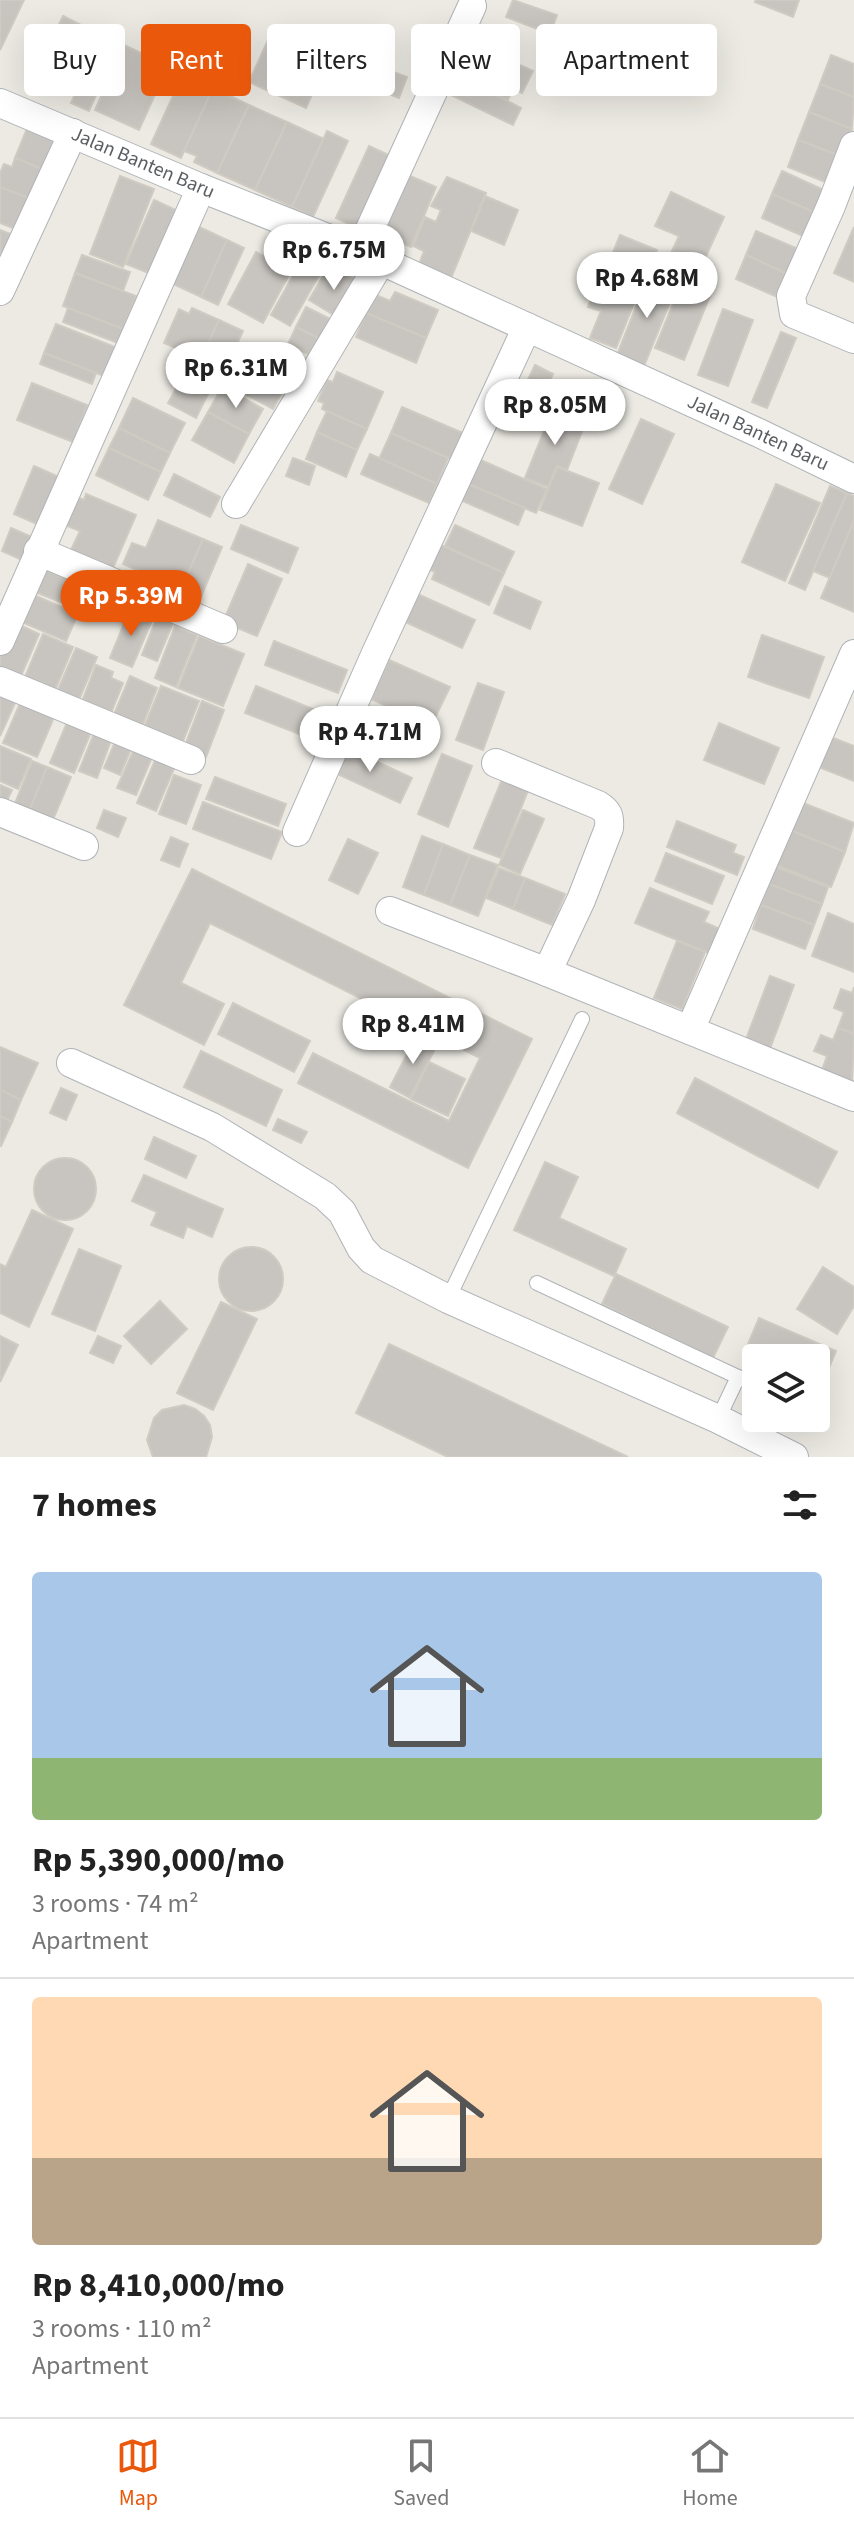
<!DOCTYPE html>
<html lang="en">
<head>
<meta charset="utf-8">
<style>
  :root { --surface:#fff; --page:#f6f6f6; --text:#222; --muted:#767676; --line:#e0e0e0; --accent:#ea580c }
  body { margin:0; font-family:"Source Sans 3",sans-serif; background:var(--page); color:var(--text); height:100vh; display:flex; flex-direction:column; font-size:30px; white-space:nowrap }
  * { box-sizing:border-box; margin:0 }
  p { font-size:26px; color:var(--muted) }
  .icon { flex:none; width:44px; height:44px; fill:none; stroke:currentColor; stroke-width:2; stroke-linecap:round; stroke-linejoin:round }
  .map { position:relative; height:1457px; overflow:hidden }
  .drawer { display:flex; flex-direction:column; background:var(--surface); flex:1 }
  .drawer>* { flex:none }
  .banner { position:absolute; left:24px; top:24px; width:806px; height:72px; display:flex; gap:16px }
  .buttons { position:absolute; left:742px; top:1344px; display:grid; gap:16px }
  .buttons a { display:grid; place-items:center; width:88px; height:88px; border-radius:8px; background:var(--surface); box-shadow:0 8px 32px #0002; font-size:40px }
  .price { position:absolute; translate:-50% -68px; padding:0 18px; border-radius:28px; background:#fff; color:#222; font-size:26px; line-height:52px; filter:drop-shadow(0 2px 4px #0008) }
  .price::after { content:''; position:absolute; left:50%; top:48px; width:24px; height:18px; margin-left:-12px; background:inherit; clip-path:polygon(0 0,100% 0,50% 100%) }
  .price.current { background:var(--accent); color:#fff }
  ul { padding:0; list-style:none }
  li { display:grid; align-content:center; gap:16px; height:424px; padding:0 32px }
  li+li { border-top:2px solid var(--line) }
  li span { display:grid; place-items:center; height:248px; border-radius:8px; color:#555 }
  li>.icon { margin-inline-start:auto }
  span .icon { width:144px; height:144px; fill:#fffc; stroke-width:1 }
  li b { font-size:34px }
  h2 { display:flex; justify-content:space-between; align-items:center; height:96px; padding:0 32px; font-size:34px }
  .chip { padding:0 28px; border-radius:8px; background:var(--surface); box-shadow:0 8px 32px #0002; font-size:28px; line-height:72px }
  .chip.current { background:var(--accent); color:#fff }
  .menu { display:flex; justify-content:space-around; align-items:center; height:112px; border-top:2px solid var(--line); background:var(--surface); font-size:22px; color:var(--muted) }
  .menu a { display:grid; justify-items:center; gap:4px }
  .menu .current { color:var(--accent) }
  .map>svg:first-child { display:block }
</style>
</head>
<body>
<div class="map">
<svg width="854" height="1457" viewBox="0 0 854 1457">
  <rect width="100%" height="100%" fill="#eceae3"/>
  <g fill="#c8c5c0" stroke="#d0cbc2" stroke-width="2">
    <path d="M0,0H24L0,50Z"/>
    <path d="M513,0L557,15L550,34L506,17Z"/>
    <path d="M756,0H799L793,17L755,2Z"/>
    <path d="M63,16L97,33L69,91L35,74Z"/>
    <path d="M100,38L118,45L89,111L71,103Z"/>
    <path d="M268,40L325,66L306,108L249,82Z"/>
    <path d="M474,44L533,71L522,93L513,88L508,100L459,76Z"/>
    <path d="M124,45L168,66L139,130L95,110Z"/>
    <path d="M831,55L854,64V97L820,84Z"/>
    <path d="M352,56L407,77L399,98L344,77Z"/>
    <path d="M183,74L213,88L181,158L151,144Z"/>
    <path d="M459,76L521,108L513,125L445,92L452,78L457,80Z"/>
    <path d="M820,84L854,97L852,129L809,112Z"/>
    <path d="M213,88L249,105L217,173L194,162L197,156L184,151Z"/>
    <path d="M249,105L287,122L255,190L217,173Z"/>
    <path d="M809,112L852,129L840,156L798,140Z"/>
    <path d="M287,122L324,139L292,207L255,190Z"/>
    <path d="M28,126L60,139L47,171L15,158Z"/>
    <path d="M327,131L348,141L313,217L292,207Z"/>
    <path d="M798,140L840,156L830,184L788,167Z"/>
    <path d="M369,146L397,159L364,231L336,218Z"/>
    <path d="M15,158L47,171L36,201L0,187V173L4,164L12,167Z"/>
    <path d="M782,171L826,191L816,213L772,194Z"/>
    <path d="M403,173L436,187L411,247L378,233Z"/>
    <path d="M120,176L154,189L123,267L90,254Z"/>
    <path d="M447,177L486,193L449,283L417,270L424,251L413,246L425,217L436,222L441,210L431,206Z"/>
    <path d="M0,187L36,201L23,232L0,223Z"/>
    <path d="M671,192L724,217L702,265L672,251L679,236L655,226Z"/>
    <path d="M772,194L816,213L805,237L762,218Z"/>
    <path d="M485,196L518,210L504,245L471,231Z"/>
    <path d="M154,200L178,211L151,274L126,264Z"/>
    <path d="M197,226L227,240L201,297L171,283Z"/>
    <path d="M854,227V282L834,273Z"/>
    <path d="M0,230L18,237L0,258Z"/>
    <path d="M756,231L803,251L792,276L746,255Z"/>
    <path d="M620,235L657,250L638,295L602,280Z"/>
    <path d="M227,240L244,248L218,305L201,297Z"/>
    <path d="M256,252L291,271L263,323L228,304Z"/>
    <path d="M82,255L130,272L123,291L75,273Z"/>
    <path d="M746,255L792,276L782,299L736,279Z"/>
    <path d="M300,263L320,274L290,326L271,315Z"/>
    <path d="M329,266L359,282L339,318L309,300Z"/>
    <path d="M75,273L136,296L123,329L63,306Z"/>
    <path d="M649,274L677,285L644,366L617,355Z"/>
    <path d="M682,282L711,293L684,360L655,348Z"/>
    <path d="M597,283L636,298L616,348L590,338L601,311L588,307Z"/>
    <path d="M395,292L438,310L426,338L366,313L374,294L390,301Z"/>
    <path d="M306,307L334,321L324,341L296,327Z"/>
    <path d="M68,308L123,329L118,343L63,322Z"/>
    <path d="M192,308L219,320L201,359L164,343L179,309L189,314Z"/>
    <path d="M723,309L753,320L728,386L698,375Z"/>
    <path d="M366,313L426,338L416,363L356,337Z"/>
    <path d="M219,320L243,331L225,370L201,359Z"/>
    <path d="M56,324L120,349L109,378L44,353Z"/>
    <path d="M296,327L324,341L316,358L288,344Z"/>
    <path d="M781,332L796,338L767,408L752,402Z"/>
    <path d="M44,353L96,373L92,384L40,364Z"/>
    <path d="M190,361L218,375L206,398L179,383Z"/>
    <path d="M238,364L284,389L273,409L227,384Z"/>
    <path d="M535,365L553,374L540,401L522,392Z"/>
    <path d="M337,372L383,392L367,429L322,409L324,403L318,401L327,380L333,382Z"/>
    <path d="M32,383L87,405L73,442L17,420Z"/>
    <path d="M179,383L206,398L196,418L168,403Z"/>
    <path d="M222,387L263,409L249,434L208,412Z"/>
    <path d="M133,398L185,423L170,453L119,428Z"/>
    <path d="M570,403L581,407L573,426L583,429L567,470L557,466L548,487L525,478L550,416L562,421Z"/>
    <path d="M402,407L470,436L458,462L391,433Z"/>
    <path d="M327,411L367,429L357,450L317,432Z"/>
    <path d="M208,412L249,434L234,463L192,440Z"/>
    <path d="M641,419L674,434L642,504L609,489Z"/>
    <path d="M119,428L170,453L161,472L109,448Z"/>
    <path d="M317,432L357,450L346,477L306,459Z"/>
    <path d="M391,433L448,458L437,484L379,459Z"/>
    <path d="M109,448L161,472L148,500L96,475Z"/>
    <path d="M370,454L437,484L429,503L361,474Z"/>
    <path d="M293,458L315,466L309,485L286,476Z"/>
    <path d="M476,458L547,489L536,513L466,483Z"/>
    <path d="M34,466L59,477L39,525L14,514Z"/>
    <path d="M557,467L599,483L582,526L540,510Z"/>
    <path d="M174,474L220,497L210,517L164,495Z"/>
    <path d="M466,483L525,508L518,525L458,499Z"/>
    <path d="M776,484L820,503L785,581L742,562Z"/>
    <path d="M830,486L847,493L805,590L789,583Z"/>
    <path d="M847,493L854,496V521L830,578L813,571Z"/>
    <path d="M86,494L136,515L113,568L71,550L80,531L65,525L77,497L84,500Z"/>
    <path d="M158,520L203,539L178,597L133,578L137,570L123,564L132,543L146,548Z"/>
    <path d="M854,521V612L821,598Z"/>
    <path d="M241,525L298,548L288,573L231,549Z"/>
    <path d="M455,525L514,552L504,573L445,546Z"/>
    <path d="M11,528L32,537L22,560L2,551Z"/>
    <path d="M203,539L222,547L197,606L178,597Z"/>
    <path d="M436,543L504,573L489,605L432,579L435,572L424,567Z"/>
    <path d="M43,559L91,578L78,609L30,590Z"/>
    <path d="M248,564L282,579L257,636L223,622Z"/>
    <path d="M505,586L541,602L530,629L494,613Z"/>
    <path d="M413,592L475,620L462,648L401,620Z"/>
    <path d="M29,593L78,614L66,641L17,620Z"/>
    <path d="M130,609L153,618L132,667L110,658Z"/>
    <path d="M157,617L173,623L157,661L142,655Z"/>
    <path d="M13,622L39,634L20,678L0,670V651Z"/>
    <path d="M175,626L197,635L176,687L155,678Z"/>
    <path d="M43,634L73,647L53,695L23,682Z"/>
    <path d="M762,635L824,657L809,698L748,677Z"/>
    <path d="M199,636L244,654L223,706L178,688Z"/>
    <path d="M274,641L347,670L338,693L265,665Z"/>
    <path d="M76,648L97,657L78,702L57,692Z"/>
    <path d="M389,660L450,687L431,726L371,699Z"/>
    <path d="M96,665L113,672L111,678L123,683L109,718L80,707Z"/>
    <path d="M130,676L157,688L141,729L113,717Z"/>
    <path d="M0,683L20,692L0,736Z"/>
    <path d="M478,683L504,692L483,750L456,740Z"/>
    <path d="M161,686L199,701L181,746L143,730Z"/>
    <path d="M256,686L335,718L325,744L245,713Z"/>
    <path d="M24,694L58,708L37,757L3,743Z"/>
    <path d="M202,701L224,710L206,757L184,748Z"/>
    <path d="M69,718L93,727L74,773L50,763Z"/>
    <path d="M719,723L779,748L764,784L704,760Z"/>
    <path d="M97,726L114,732L97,778L79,771Z"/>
    <path d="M823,734L854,746V781L811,764Z"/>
    <path d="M115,742L131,749L120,775L104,768Z"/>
    <path d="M341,745L412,778L400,803L329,770Z"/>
    <path d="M0,746L31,759L18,789L0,781Z"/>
    <path d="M134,749L152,757L136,795L117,788Z"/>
    <path d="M159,751L178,759L156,811L137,803Z"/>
    <path d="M442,754L472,766L448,827L418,814Z"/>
    <path d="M32,761L47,767L29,812L14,806Z"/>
    <path d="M47,767L71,777L52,822L29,812Z"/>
    <path d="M174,775L201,785L186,824L159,814Z"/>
    <path d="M215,777L286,804L278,826L206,799Z"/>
    <path d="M503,777L529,788L501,858L474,848Z"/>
    <path d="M0,785L12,790L2,811L0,810Z"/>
    <path d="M798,801L854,823L845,852L787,829Z"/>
    <path d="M203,802L282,832L271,859L193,829Z"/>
    <path d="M104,810L126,818L118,837L97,828Z"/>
    <path d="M523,810L544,819L520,874L499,865Z"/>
    <path d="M677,821L736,845L733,853L744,857L737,875L667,847Z"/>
    <path d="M787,829L845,852L831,887L773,864Z"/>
    <path d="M422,836L443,844L424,895L403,887Z"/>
    <path d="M171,837L188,844L179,867L161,860Z"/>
    <path d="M348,839L378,853L358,894L329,880Z"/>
    <path d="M443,844L470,855L450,905L424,895Z"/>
    <path d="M666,853L724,876L712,904L655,881Z"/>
    <path d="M470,855L498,865L478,916L450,905Z"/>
    <path d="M776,867L828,887L822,904L769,884Z"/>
    <path d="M499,868L525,878L513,909L486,898Z"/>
    <path d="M192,869L532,1039L468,1168L298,1083L313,1053L449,1121L480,1058L210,923L181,983L224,1004L204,1045L124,1005Z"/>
    <path d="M525,878L565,894L552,925L513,909Z"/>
    <path d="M769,884L822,904L814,925L761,905Z"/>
    <path d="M650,888L709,912L704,922L720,929L709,953L635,923Z"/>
    <path d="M761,905L814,925L805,949L753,929Z"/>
    <path d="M828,913L854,924V972L812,956Z"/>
    <path d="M677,941L705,952L682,1009L654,998Z"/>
    <path d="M770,976L794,985L769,1051L745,1042Z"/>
    <path d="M854,987V1034L838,1028L844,1012L834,1008L841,989L852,993Z"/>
    <path d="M233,1003L310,1041L294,1072L218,1034Z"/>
    <path d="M838,1028L854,1034L852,1085L821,1073L827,1056L814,1051L821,1035L833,1040Z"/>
    <path d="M417,1035L437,1045L410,1098L390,1087Z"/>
    <path d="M0,1047L38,1063L21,1100L0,1090Z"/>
    <path d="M201,1051L282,1090L266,1126L184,1087Z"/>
    <path d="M429,1062L465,1079L448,1116L411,1099Z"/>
    <path d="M695,1078L837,1152L818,1188L677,1113Z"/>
    <path d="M61,1088L77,1095L66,1120L50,1113Z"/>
    <path d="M0,1090L21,1100L12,1122L0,1116Z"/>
    <path d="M0,1116L12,1122L1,1146L0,1145Z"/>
    <path d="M278,1119L307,1132L301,1143L273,1130Z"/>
    <path d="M154,1137L196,1156L186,1178L145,1159Z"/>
    <circle cx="65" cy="1189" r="31"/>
    <path d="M545,1162L578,1177L559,1218L626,1249L614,1276L514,1230Z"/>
    <path d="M144,1175L223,1209L212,1237L187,1226L183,1238L151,1225L157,1212L132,1201Z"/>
    <path d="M32,1210L73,1229L29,1327L0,1313V1264L6,1267Z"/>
    <circle cx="251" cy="1279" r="32"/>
    <path d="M79,1249L121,1266L95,1331L52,1314Z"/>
    <path d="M823,1267L854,1287V1306L837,1334L797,1309Z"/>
    <path d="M616,1274L728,1327L713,1358L602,1304Z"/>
    <path d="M160,1301L187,1329L151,1364L124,1336Z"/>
    <path d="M221,1302L257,1319L213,1410L177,1393Z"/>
    <path d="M759,1318L836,1351L823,1382L816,1378V1358H768L746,1349Z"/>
    <path d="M0,1336L18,1345L0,1382Z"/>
    <path d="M98,1336L121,1346L113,1363L90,1353Z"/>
    <path d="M389,1344L628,1457H448L356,1413Z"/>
    <path d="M184,1405L195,1409L204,1416L210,1425L212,1437L206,1457H153L147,1440L154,1418L162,1410Z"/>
  </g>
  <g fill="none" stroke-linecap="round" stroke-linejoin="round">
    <defs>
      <g id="service">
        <path d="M537,1283L738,1377"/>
        <path d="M448,1299L582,1019"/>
        <path d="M718,1419L738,1377L756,1386"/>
      </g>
      <g id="minor">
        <path d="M0,103L201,188L360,251L759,433L854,479"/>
        <path d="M854,146L831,206L791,296L794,314L854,339"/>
        <path d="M360,251L472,6"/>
        <path d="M0,291L73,133"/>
        <path d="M236,504L381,261"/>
        <path d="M38,551L223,629"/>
        <path d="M0,641L201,188"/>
        <path d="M0,681L191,760"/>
        <path d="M496,763L598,805C608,811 610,816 609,828L581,900L547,972L854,1097"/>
        <path d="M0,812L84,846"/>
        <path d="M297,832L376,653L527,327"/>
        <path d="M390,911L547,972"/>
        <path d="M690,1030L854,654"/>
        <path d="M71,1063L212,1127L325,1196L342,1212L361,1248L372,1260L448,1299L718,1419L794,1457"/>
      </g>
    </defs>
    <use href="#service" stroke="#b0b3b7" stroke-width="16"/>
    <use href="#minor" stroke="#b0b3b7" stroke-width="30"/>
    <use href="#service" stroke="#fff" stroke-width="14"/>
    <use href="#minor" stroke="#fff" stroke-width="28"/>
  </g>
  <g text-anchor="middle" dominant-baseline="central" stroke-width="6" stroke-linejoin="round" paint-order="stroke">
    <g font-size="20" fill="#5b5e62" stroke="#fff">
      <text transform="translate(143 163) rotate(23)">Jalan Banten Baru</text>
      <text transform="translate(758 433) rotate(25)">Jalan Banten Baru</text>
    </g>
  </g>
</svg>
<div class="buttons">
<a><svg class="icon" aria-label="layers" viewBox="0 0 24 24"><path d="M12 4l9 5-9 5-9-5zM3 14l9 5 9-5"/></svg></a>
</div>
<b class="price" style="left:334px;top:292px">Rp 6.75M</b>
<b class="price" style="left:647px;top:320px">Rp 4.68M</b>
<b class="price" style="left:236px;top:410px">Rp 6.31M</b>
<b class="price" style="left:555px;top:447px">Rp 8.05M</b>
<b class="price current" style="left:131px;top:638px">Rp 5.39M</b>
<b class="price" style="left:370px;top:774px">Rp 4.71M</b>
<b class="price" style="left:413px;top:1066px">Rp 8.41M</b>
<div class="banner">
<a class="chip">Buy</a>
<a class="chip current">Rent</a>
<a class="chip">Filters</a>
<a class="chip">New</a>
<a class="chip">Apartment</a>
</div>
</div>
<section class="drawer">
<h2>7 homes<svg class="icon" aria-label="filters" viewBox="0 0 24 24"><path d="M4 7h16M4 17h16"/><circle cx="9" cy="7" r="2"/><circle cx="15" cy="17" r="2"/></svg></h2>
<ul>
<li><span style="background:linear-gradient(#a9c7e8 75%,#8fb573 0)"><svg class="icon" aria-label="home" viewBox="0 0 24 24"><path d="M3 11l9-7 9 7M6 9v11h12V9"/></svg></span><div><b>Rp 5,390,000/mo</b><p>3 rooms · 74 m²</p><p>Apartment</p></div></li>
<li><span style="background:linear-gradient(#ffd9b3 65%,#b9a48a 0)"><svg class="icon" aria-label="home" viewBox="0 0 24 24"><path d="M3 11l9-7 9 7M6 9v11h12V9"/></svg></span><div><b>Rp 8,410,000/mo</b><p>3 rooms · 110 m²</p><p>Apartment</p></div></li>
</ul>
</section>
<nav class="menu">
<a class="current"><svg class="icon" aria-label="map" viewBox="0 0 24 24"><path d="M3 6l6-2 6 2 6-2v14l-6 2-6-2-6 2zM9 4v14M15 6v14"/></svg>Map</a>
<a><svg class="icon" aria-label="saved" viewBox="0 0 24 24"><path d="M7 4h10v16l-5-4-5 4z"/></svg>Saved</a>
<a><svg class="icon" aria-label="home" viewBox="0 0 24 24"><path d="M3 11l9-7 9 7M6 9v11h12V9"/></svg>Home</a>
</nav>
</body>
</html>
